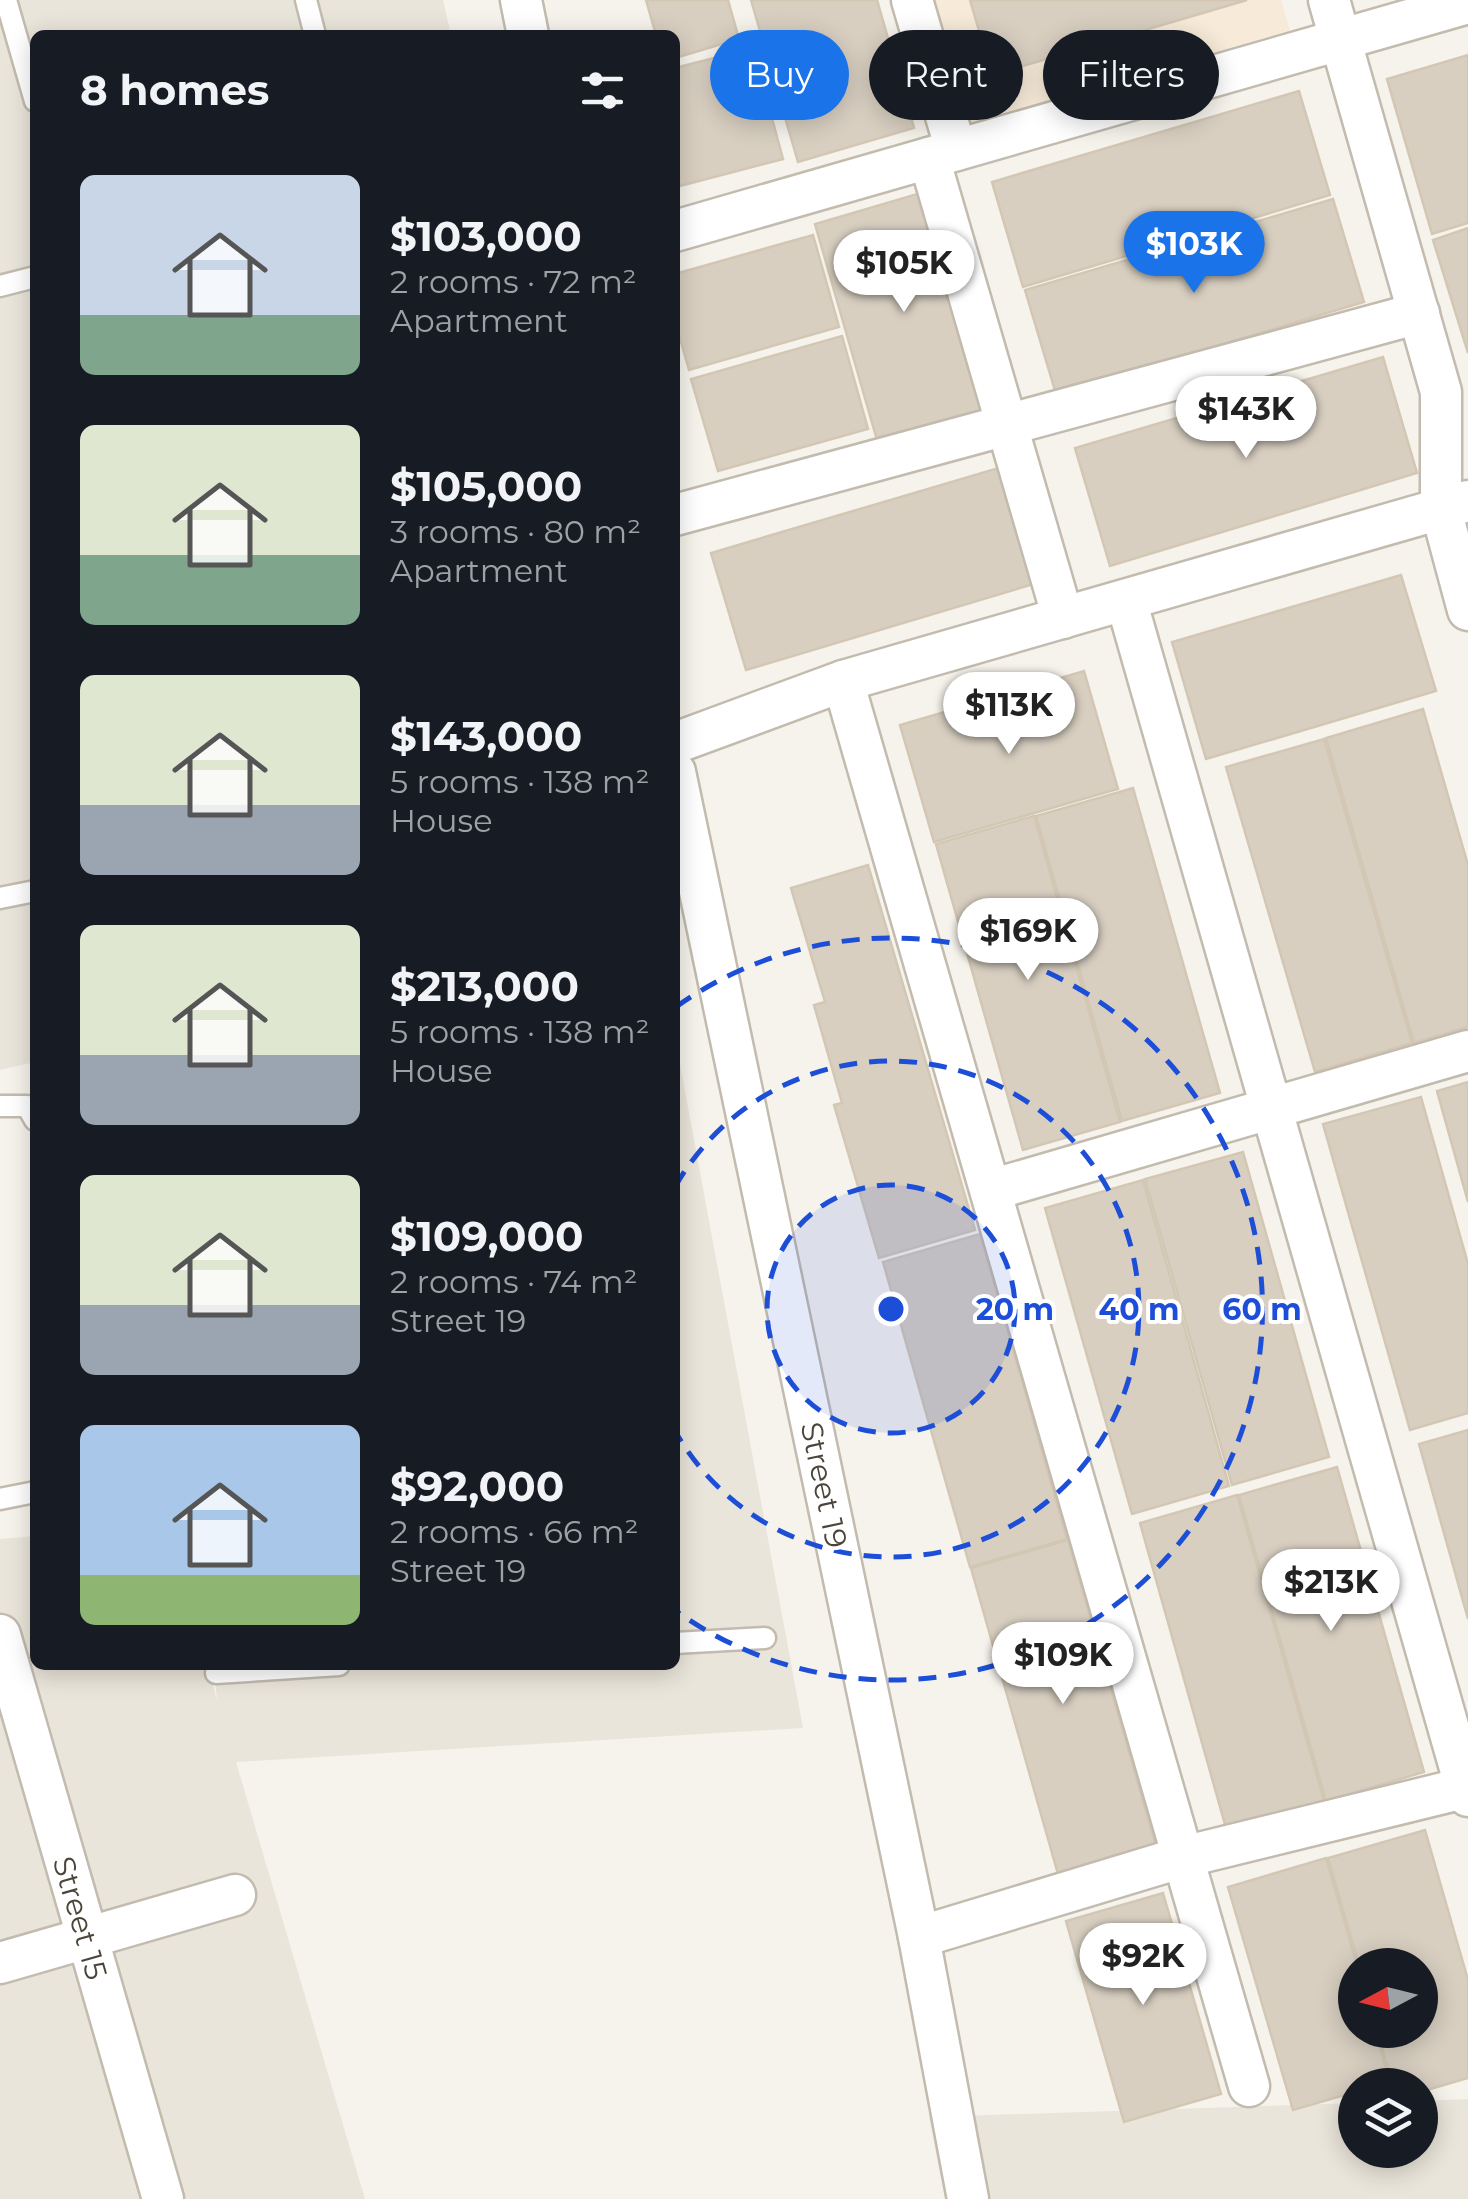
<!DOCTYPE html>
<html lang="en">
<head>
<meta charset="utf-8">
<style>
  :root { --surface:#171b24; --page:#20242c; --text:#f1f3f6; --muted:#9ea1a6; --accent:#1a73e8 }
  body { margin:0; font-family:Montserrat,sans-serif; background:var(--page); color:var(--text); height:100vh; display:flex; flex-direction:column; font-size:38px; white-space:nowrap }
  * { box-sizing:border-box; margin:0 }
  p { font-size:32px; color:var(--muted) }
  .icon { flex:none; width:55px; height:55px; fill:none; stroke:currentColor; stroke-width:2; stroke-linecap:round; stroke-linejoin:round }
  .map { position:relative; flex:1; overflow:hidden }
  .sheet { position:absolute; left:30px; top:30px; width:650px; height:1640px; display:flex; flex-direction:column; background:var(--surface); border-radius:15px; box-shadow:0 5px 25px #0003 }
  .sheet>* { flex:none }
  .guide { position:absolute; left:710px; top:30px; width:608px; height:90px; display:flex; gap:20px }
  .needle { width:65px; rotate:263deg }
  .controls { position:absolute; left:1338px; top:1948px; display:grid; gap:20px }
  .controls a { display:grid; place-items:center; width:100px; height:100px; border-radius:50%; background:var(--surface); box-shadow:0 5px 25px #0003; font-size:50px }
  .price { position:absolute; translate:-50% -85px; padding:0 22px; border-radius:35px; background:#fff; color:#222; font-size:32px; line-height:65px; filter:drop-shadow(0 2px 5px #0008) }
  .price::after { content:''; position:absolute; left:50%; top:60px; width:30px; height:22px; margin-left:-15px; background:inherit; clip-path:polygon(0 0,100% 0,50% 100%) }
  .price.on { background:var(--accent); color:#fff }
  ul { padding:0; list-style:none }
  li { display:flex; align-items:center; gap:30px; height:250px; padding:0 50px }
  li span { display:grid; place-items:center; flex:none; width:280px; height:200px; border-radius:15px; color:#555 }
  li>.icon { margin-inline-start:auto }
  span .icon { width:120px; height:120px; fill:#fffc; stroke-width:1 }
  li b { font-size:42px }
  h2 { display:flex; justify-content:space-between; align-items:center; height:120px; padding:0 50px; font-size:42px }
  .tag { padding:0 35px; border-radius:45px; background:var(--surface); box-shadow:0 5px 25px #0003; font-size:35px; line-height:90px }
  .tag.on { background:var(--accent); color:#fff }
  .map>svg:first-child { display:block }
</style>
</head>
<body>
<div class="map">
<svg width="1468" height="2199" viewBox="0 0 1468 2199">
  <rect width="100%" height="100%" fill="#f6f3ec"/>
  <g fill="#eae5da">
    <path d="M0,0H443L451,35H35V1062L0,1070Z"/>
    <path d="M675,1037L803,1728L236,1762L365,2199H0V1539L35,1536V1665H207L217,1700L214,1665H675Z"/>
    <path d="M1468,2099V2199H945L929,2117L1355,2103V2150H1420V2101Z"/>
  </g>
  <path fill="#f7ead8" d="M930,0H1281L1290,30L967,125Z"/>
  <g fill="#d8cfc1" stroke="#d3c7b4" stroke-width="2.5">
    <path d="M646,0H728L739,39L675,58V35H656Z"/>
    <path d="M751,0H877L914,128L798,162Z"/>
    <path d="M970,0H1247L992,75Z"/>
    <path d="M753,48L783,159L680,186L675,167V68Z"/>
    <path d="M1468,55V223L1432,234L1387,79Z"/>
    <path d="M1299,91L1330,195L1023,287L992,182Z"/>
    <path d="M931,190L993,407L877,440L815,224Z"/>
    <path d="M1333,199L1364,302L1056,394L1025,290Z"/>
    <path d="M1468,228V353L1433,240Z"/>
    <path d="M813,235L839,327L689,370L675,321V274Z"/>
    <path d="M842,336L868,429L718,471L691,379Z"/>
    <path d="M1383,357L1417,473L1110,566L1075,448Z"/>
    <path d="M1002,467L1037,583L746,670L711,553Z"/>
    <path d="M1401,575L1436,691L1206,759L1172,642Z"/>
    <path d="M1084,671L1118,789L934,842L900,725Z"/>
    <path d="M1423,709L1468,865V1027L1414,1043L1326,738Z"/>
    <path d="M1324,739L1412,1043L1315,1072L1226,767Z"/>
    <path d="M1133,788L1220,1093L1122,1121L1036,816Z"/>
    <path d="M1034,816L1120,1122L1023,1150L936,844Z"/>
    <path d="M868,865L975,1230L879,1258L834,1105L842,1103L814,1005L825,1002L791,888Z"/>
    <path d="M1468,1082V1202L1437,1091Z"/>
    <path d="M1421,1097L1468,1264V1413L1410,1430L1323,1124Z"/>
    <path d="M1243,1152L1329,1457L1232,1485L1145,1179Z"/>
    <path d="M1143,1180L1229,1486L1132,1514L1045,1208Z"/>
    <path d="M980,1234L1067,1539L970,1567L883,1262Z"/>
    <path d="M1468,1430V1619L1419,1444Z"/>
    <path d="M1337,1467L1424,1772L1326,1801L1239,1495Z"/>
    <path d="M1237,1495L1324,1801L1226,1828L1140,1523Z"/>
    <path d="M1068,1540L1156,1846L1058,1874L971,1568Z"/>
    <path d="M1425,1830L1468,1980V2078L1420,2092V2085H1393L1377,2030H1420V1965H1359L1328,1858Z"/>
    <path d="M1326,1858L1357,1965L1355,2030H1375L1390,2082L1355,2085V2092L1293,2110L1228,1887Z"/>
    <path d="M1163,1893L1221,2094L1124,2122L1066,1921Z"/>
  </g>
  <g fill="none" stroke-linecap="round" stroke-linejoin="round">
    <defs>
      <g id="lane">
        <path d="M6,0L35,101"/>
        <path d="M306,0L315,35"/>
        <path d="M0,286L35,277"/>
        <path d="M0,898L35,891"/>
        <path d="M0,1106H27L35,1120"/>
        <path d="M0,1499L35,1492"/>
        <path d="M675,1643L765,1638"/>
        <path d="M216,1673L339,1665"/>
      </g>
      <g id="street">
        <path d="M521,0L528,35"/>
        <path d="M912,0L956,150"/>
        <path d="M1329,0L1441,392V510L1468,610"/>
        <path d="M929,158L1063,618"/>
        <path d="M675,231L1468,3"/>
        <path d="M675,515L1419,313"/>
        <path d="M1126,600L1468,1796"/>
        <path d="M843,681L1249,2086"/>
        <path d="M675,743L843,681L1468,501"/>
        <path d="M675,772L919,1937L968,2199"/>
        <path d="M991,1190L1468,1051"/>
        <path d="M0,1635L163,2199"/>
        <path d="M919,1937L1183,1857L1468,1787"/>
        <path d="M0,1963L235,1895"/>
      </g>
    </defs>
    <use href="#lane" stroke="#c2bbae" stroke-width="25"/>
    <use href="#street" stroke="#c2bbae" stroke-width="45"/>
    <use href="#lane" stroke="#fff" stroke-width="20"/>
    <use href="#street" stroke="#fff" stroke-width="40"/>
  </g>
  <circle cx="891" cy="1309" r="124" fill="#1d4ed8" fill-opacity=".12"/>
  <g fill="none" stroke="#1d4ed8" stroke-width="5" stroke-dasharray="18 12">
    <circle cx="891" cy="1309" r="124"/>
    <path d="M675 1187A248 248 0 1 1 675 1431"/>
    <path d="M676 1007A371 371 0 1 1 676 1611"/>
  </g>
  <g text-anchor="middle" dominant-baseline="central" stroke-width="8" stroke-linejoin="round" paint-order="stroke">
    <g font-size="30" fill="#4b4439" stroke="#fff">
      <text transform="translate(824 1485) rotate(78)">Street 19</text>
      <text transform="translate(80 1918) rotate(74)">Street 15</text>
    </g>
  </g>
  <circle cx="891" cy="1309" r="15" fill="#1d4ed8" stroke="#fff" stroke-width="5"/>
  <g font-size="30" text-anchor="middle" font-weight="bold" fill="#1d4ed8" stroke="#fff" stroke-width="8" stroke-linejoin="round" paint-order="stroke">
    <text x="1015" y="1320">20 m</text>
    <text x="1139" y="1320">40 m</text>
    <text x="1262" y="1320">60 m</text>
  </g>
</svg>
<div class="controls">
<a><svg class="needle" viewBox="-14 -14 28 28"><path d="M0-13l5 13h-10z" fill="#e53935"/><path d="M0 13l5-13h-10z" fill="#9ea1a6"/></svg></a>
<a><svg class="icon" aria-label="layers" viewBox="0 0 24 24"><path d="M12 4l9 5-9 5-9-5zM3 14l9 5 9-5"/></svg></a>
</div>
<b class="price on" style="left:1194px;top:296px">$103K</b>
<b class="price" style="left:904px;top:315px">$105K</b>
<b class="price" style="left:1246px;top:461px">$143K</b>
<b class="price" style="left:1009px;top:757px">$113K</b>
<b class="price" style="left:1028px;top:983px">$169K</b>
<b class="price" style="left:1331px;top:1634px">$213K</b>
<b class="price" style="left:1063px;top:1707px">$109K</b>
<b class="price" style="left:1143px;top:2008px">$92K</b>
<div class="guide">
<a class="tag on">Buy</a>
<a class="tag">Rent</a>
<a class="tag">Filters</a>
</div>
<section class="sheet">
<h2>8 homes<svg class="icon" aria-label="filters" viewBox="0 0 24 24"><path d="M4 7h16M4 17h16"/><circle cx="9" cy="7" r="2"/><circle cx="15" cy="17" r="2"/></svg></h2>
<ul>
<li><span style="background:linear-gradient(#c9d6e8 70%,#7fa58c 0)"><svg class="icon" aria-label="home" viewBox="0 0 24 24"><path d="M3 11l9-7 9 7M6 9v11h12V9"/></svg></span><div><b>$103,000</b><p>2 rooms · 72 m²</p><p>Apartment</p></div></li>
<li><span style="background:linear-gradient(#dfe7d0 65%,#7fa58c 0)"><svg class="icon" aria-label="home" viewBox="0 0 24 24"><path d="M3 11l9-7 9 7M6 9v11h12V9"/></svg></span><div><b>$105,000</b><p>3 rooms · 80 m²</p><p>Apartment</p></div></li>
<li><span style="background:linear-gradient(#dfe7d0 65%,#9aa5b1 0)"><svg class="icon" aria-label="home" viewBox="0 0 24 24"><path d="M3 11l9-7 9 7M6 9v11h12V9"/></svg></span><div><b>$143,000</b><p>5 rooms · 138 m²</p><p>House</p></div></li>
<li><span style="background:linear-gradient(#dfe7d0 65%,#9aa5b1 0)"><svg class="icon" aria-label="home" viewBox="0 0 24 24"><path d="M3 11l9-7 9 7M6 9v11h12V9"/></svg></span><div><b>$213,000</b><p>5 rooms · 138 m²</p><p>House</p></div></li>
<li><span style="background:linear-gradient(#dfe7d0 65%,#9aa5b1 0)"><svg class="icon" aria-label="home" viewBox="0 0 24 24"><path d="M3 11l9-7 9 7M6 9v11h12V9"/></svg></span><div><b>$109,000</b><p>2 rooms · 74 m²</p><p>Street 19</p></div></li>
<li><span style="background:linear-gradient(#a9c7e8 75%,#8fb573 0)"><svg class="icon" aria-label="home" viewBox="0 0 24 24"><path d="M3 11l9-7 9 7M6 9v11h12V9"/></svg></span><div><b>$92,000</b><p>2 rooms · 66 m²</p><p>Street 19</p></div></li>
</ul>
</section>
</div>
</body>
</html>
